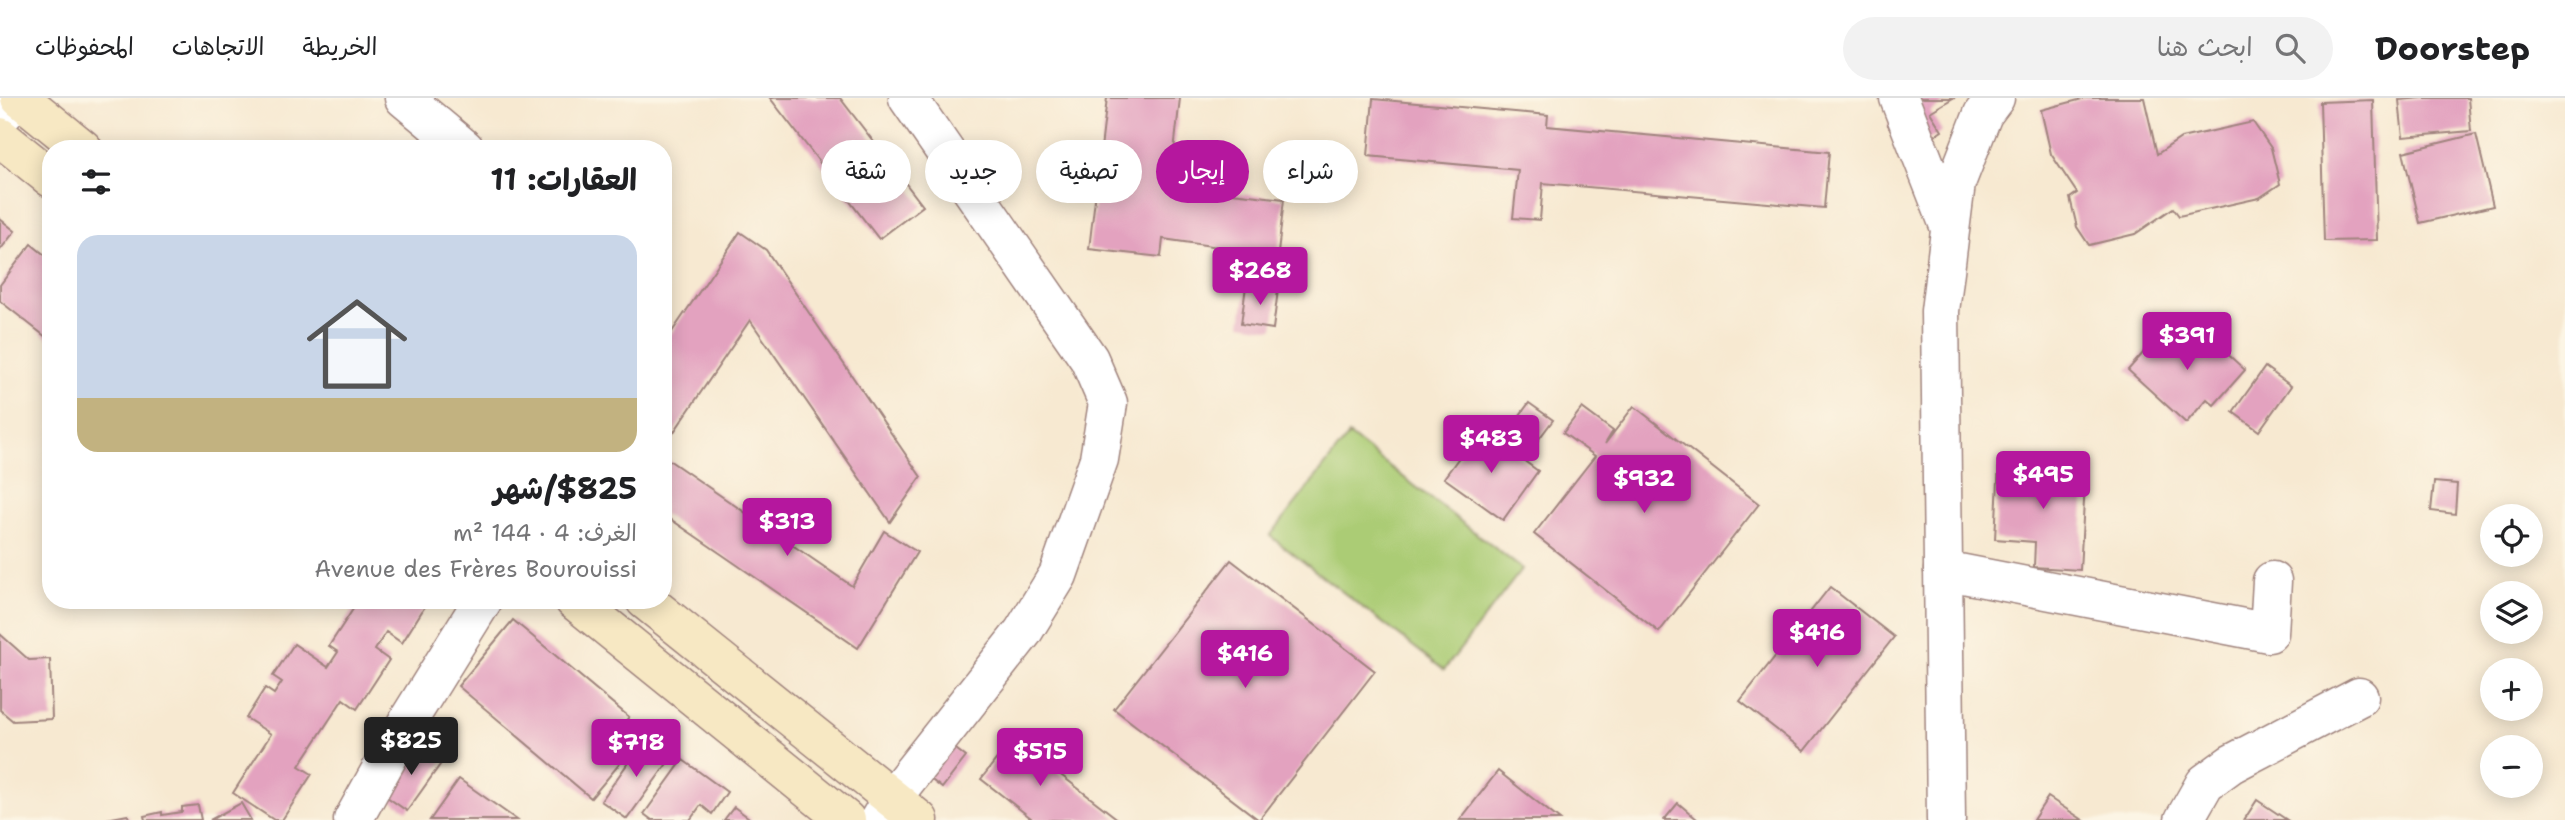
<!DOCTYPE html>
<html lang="ar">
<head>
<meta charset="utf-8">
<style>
  :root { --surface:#fff; --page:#f2f2f2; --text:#202124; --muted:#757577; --line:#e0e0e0; --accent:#b5179e }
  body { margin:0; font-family:"Shantell Sans","Playpen Sans Arabic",sans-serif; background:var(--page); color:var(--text); direction:rtl; height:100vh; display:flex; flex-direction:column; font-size:26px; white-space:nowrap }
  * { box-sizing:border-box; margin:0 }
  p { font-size:23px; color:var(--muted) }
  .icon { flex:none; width:38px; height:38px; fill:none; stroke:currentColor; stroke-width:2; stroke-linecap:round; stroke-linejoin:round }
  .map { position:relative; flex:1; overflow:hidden; direction:ltr }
  .panel { position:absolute; left:42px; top:42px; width:630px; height:469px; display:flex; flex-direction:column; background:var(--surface); border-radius:28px; box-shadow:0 4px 18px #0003; direction:rtl }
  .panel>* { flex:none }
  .guide { position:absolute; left:693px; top:42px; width:665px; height:63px; direction:rtl; display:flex; gap:14px }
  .tools { position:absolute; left:2480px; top:406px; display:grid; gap:14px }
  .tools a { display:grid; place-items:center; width:63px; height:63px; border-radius:50%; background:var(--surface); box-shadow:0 4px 18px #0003; font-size:35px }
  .price { position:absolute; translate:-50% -60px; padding:0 16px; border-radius:7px; background:var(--accent); color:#fff; font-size:23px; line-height:46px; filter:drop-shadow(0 2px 4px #0008) }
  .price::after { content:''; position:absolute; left:50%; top:42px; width:21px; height:16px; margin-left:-10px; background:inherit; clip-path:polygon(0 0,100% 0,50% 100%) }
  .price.current { background:#222; color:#fff }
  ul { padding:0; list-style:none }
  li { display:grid; align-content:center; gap:14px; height:371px; padding:0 35px }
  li+li { border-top:2px solid var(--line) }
  li span { display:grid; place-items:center; height:217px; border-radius:21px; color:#555 }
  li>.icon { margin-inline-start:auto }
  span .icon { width:126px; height:126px; fill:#fffc; stroke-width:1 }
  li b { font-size:30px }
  h2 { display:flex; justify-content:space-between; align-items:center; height:84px; padding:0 35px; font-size:30px }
  .chip { padding:0 24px; border-radius:32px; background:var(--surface); box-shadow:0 4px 18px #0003; font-size:24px; line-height:63px }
  .chip.current { background:var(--accent); color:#fff }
  header { display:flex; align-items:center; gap:42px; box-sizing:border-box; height:98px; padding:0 35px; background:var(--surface); border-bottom:2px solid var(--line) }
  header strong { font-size:33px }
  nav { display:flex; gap:38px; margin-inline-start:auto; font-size:24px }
  .search { width:490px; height:63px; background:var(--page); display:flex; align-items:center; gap:18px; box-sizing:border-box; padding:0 24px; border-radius:38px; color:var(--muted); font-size:26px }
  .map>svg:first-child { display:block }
</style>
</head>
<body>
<header>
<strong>Doorstep</strong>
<div class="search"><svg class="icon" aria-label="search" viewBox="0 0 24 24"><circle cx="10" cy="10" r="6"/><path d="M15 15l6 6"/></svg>ابحث هنا</div>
<nav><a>الخريطة</a><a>الاتجاهات</a><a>المحفوظات</a></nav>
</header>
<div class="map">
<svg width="2565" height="722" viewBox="0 0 2565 722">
  <rect width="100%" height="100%" fill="#fcf5e5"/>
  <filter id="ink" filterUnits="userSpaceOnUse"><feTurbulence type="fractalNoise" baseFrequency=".0143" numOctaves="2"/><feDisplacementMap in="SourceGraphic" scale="14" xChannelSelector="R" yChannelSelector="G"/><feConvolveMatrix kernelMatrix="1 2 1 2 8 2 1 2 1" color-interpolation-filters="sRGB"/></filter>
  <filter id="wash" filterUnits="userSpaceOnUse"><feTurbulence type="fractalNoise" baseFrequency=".00686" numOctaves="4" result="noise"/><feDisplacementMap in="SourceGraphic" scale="28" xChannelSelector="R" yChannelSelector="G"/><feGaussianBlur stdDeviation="1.57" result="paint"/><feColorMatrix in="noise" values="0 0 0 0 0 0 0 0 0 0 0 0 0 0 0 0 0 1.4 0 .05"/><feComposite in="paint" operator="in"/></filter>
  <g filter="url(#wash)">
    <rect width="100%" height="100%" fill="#f7e9d1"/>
    <path fill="#abcc75" stroke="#7a7650" stroke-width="2" d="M1349,337L1522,471L1444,572L1270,438Z"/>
    <g id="blocks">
      <g fill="#e3a2bf">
        <path d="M770,0H840L923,108L879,141Z"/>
        <path d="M1107,0H1180L1170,88L1284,101L1277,164L1218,156L1219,149L1163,141L1161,159L1089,151Z"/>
        <path d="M1912,0H1953L1930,14L1942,33L1907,56L1888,27L1918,9Z"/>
        <path d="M2086,0H2144L2157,56L2181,40L2253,24L2271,50L2280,86L2259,100L2179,118L2173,110L2135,136L2089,147L2077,129L2070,100L2077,95L2051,56L2041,12Z"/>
        <path d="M2423,0H2468L2471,33L2403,39L2399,2Z"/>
        <path d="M1373,1L1548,17L1547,28L1829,54L1824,110L1543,85L1540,122L1513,120L1518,72L1368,58Z"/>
        <path d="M2373,2L2377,142L2324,143L2320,4Z"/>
        <path d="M2476,36L2493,108L2420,125L2403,54Z"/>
        <path d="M0,121L15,133L0,152Z"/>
        <path d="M740,134L766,152L921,379L890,424L750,222L663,350V247Z"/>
        <path d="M31,146L51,162V243L0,203V187Z"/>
        <path d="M1246,188L1278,192L1273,231L1241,226Z"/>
        <path d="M2198,229L2245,272L2214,307L2207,301L2186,325L2128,272L2161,235L2179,250Z"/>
        <path d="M2265,269L2291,288L2259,333L2233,314Z"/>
        <path d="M1529,305L1553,322L1535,346L1511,329Z"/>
        <path d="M1634,308L1759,406L1659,534L1534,436L1595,358L1563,335L1582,310L1613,333L1605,346Z"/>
        <path d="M1480,331L1538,373L1503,422L1444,380Z"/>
        <path d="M663,358L852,488L884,433L917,454L858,550L663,416Z"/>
        <path d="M1999,363L2086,369L2080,472L2034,469L2035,444L1995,441Z"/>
        <path d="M2434,384L2457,386L2455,416L2431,413Z"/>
        <path d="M1231,462L1375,573L1259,722L1114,611Z"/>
        <path d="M1830,489L1894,539L1804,653L1740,603Z"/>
        <path d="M359,502H429L402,545L386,534L375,552L389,562L357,611L343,601L299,668L312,676L282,722H274L233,695L271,636L246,620L265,590L274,596L282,584L273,578L294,546L328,569L338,554L329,548Z"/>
        <path d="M513,522L629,619L624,625L642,639L591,700L458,588Z"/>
        <path d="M0,536L29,562L50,561L52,621L13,623L0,612Z"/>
        <path d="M929,630L966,659L942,690L904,660Z"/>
        <path d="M1013,640L1119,722H1030L1031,720L981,681Z"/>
        <path d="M645,641L671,660L627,721L601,703Z"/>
        <path d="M415,645L442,664L407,713L380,694Z"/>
        <path d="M683,662L727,694L712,716L701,707L690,722H652L644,716Z"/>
        <path d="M1498,673L1560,722H1460Z"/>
        <path d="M459,681L517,722H430Z"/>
        <path d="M2048,699L2083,722H2033Z"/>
        <path d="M2257,702L2287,722H2244Z"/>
        <path d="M241,705L251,722H210Z"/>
        <path d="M1678,705L1698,722H1664Z"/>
        <path d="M198,707L201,722H145L144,718L162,714V717L182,714V709Z"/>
        <path d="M734,709L752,722H724Z"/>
        <path d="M128,717L129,722H106V721Z"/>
      </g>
    </g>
  </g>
  <g filter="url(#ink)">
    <use href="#blocks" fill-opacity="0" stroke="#a0847e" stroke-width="2"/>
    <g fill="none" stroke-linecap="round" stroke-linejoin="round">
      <defs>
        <g id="street">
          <path d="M404,0L465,51"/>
          <path d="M1899,0L1948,125"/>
          <path d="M0,19L18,0"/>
          <path d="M1943,472L2269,535L2272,483"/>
          <path d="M353,722L409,621L483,502"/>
          <path d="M879,722L892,700L1023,534L1058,477L1099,361L1108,305L1089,261L908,0"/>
          <path d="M1946,722L1940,213L1956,85L1983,16L1995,0"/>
          <path d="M2184,722L2205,685L2231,666L2359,599"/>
        </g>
        <g id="secondary">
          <path d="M20,0L83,51"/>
          <path d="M0,39L51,80"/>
          <path d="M574,502L846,722"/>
          <path d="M645,502L919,722"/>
        </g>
      </defs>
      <use href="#street" stroke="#a0847e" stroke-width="41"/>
      <use href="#secondary" stroke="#a0847e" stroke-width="41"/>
      <use href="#street" stroke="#fff" stroke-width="38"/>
      <use href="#secondary" stroke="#f7e8c3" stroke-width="38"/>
    </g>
  </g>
</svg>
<div class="tools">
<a><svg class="icon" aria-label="locate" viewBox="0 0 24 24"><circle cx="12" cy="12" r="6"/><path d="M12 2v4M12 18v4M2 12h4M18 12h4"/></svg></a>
<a><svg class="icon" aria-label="layers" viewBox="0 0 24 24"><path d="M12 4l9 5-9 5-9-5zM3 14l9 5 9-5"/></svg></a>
<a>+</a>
<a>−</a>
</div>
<b class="price" style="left:1260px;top:209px">$268</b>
<b class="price" style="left:2187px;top:274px">$391</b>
<b class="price" style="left:1491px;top:377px">$483</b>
<b class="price" style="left:2043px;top:413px">$495</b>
<b class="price" style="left:1644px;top:417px">$932</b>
<b class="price" style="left:787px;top:460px">$313</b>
<b class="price" style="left:1817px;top:571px">$416</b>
<b class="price" style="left:1245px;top:592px">$416</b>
<b class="price current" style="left:411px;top:679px">$825</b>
<b class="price" style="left:636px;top:681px">$718</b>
<b class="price" style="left:1040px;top:690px">$515</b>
<div class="guide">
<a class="chip">شراء</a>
<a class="chip current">إيجار</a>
<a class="chip">تصفية</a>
<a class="chip">جديد</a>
<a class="chip">شقة</a>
</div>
<section class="panel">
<h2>العقارات: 11<svg class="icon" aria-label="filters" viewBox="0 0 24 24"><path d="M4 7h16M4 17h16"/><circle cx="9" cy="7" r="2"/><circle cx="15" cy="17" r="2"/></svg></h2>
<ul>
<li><span style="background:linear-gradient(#c9d6e8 75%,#c2b280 0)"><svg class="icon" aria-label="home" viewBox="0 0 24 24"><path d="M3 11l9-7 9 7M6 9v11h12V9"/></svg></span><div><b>$825/شهر</b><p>الغرف: 4 · 144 m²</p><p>Avenue des Frères Bourouissi</p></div></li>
</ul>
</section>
</div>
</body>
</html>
